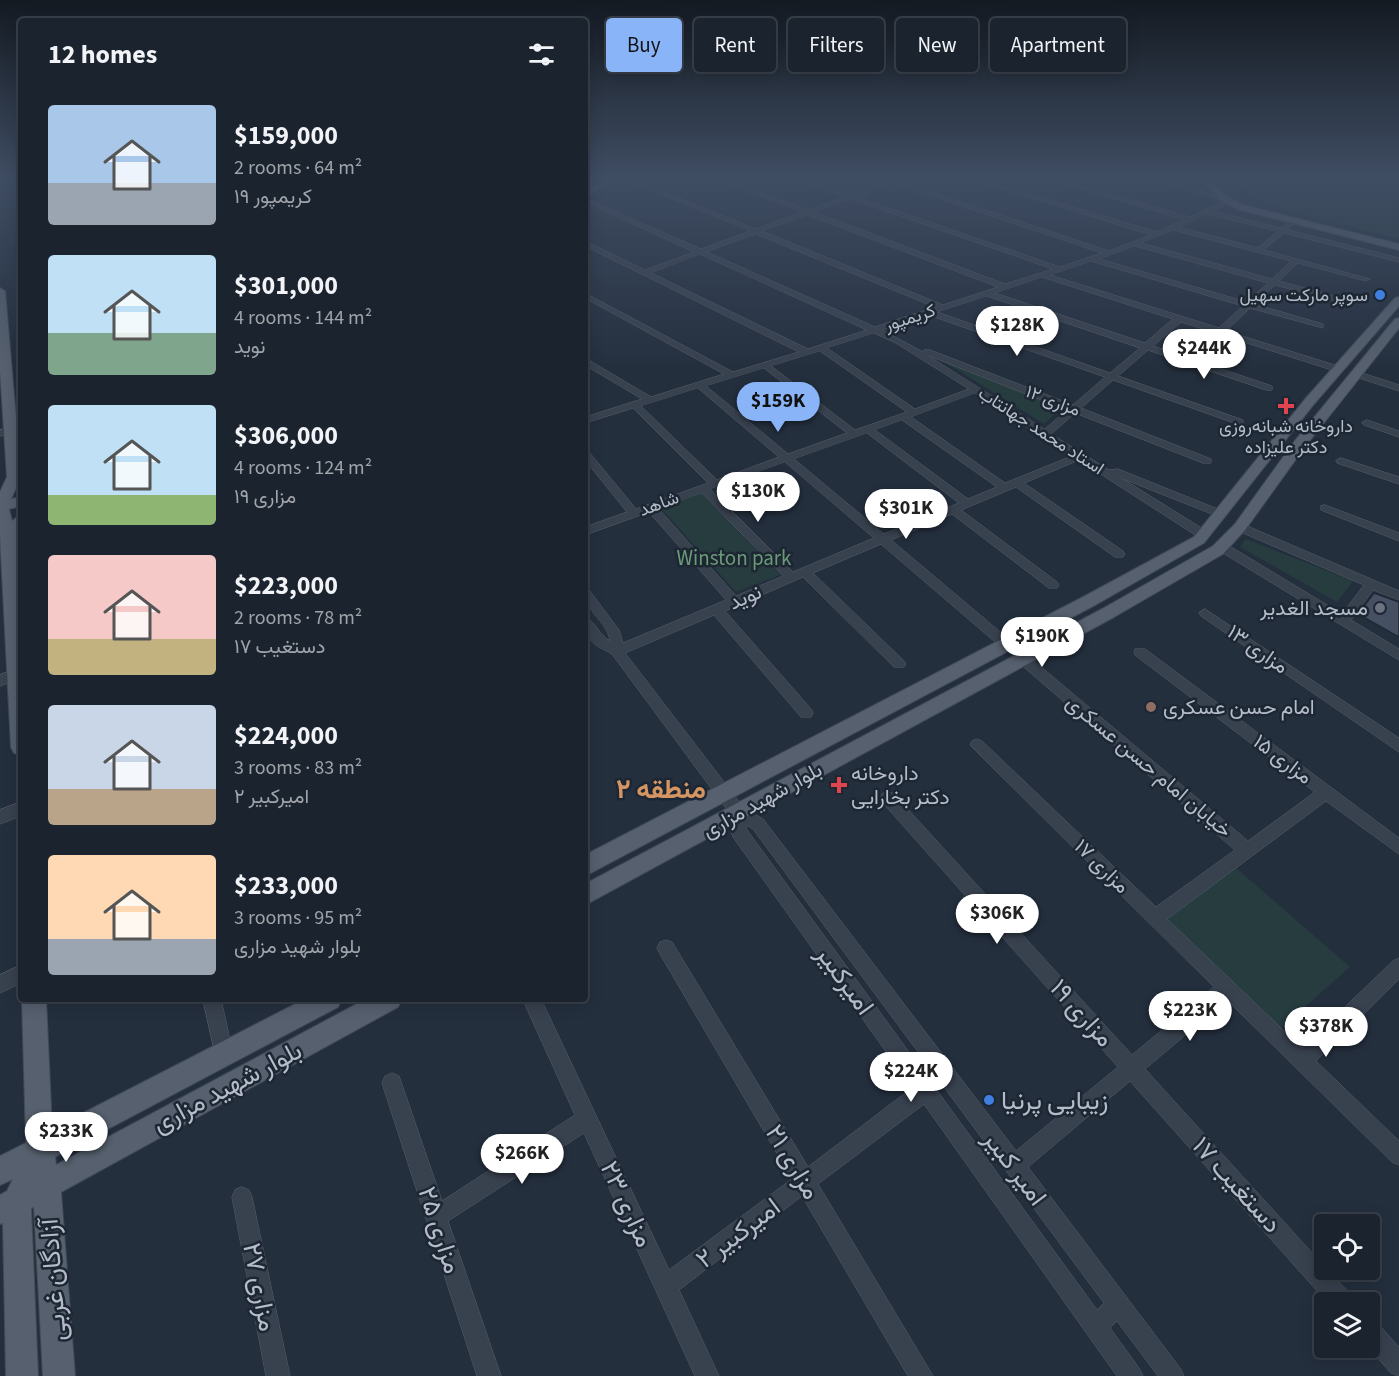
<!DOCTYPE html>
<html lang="en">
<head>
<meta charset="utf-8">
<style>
  :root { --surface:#1b232e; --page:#242b36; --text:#f1f3f6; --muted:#a0a4aa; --line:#39404a; --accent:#8ab4f8 }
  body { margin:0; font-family:"Source Sans 3",Vazirmatn,sans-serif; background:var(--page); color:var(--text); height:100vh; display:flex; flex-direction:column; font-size:22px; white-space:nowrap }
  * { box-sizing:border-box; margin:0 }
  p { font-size:20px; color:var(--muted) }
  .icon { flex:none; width:33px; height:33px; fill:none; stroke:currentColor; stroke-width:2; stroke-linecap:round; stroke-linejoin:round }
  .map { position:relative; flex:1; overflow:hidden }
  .drawer { position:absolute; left:18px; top:18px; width:570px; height:984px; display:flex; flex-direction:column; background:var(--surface); border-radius:6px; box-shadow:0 3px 15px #0003,0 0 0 2px var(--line) }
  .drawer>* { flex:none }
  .guide { position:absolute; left:606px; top:18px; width:570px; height:54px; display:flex; gap:12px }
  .buttons { position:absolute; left:1314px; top:1214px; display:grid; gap:12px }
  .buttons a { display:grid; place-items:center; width:66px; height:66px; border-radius:6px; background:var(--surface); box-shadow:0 3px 15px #0003,0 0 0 2px var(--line); font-size:30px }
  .price { position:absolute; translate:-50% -51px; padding:0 14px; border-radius:21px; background:#fff; color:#222; font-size:20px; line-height:39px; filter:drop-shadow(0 2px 3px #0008) }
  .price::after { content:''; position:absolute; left:50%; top:36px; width:18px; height:14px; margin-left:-9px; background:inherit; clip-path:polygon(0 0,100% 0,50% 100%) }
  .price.active { background:var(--accent); color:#111 }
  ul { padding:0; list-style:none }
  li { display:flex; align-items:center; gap:18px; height:150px; padding:0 30px }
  li span { display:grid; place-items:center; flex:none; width:168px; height:120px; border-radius:6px; color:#555 }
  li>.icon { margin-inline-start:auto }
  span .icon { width:72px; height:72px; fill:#fffc; stroke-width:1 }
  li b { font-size:26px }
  h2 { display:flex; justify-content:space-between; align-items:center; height:72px; padding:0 30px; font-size:26px }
  .pill { padding:0 21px; border-radius:6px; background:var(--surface); box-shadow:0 3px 15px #0003,0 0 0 2px var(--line); font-size:21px; line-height:54px }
  .pill.active { background:var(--accent); color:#111 }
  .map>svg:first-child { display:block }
</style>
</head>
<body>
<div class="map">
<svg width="1399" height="1376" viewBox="0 0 1399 1376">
  <rect width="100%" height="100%" fill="#242f3e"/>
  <g fill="#263c3f">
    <path d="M1234,178H1399V239L1281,209L1254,197Z"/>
    <path d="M943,361L1063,406L1044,424Z"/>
    <path d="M701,492L780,575L736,592L660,507Z"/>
    <path d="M1246,539L1353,581L1337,602L1240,547Z"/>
    <path d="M1235,867L1350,967L1280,1029L1166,920Z"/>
  </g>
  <path fill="#455162" stroke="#1f2835" stroke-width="1.5" d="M1374,593L1399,602V637L1358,614Z"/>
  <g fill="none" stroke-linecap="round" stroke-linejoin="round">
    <defs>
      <g id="minor">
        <path d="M623,178H630L756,229L802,212L714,178H721L808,210L845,197L794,178H801L851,194L887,181V179L904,178L898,181L1109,251L1151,235L968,178H976L1157,232L1184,220L1048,178H1056L1190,217L1228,199L1230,202L1213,211L1281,228L1292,220H1296V222L1288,230L1399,258V262L1284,233L1264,250L1370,279L1366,281L1298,263L1279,281L1348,300V304L1275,285L1254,304L1323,324V328L1250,308L1226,331L1341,367V371H1335L1181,322L1153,346L1272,386V390H1266L1148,350L1118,376L1243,420V424H1237L1113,380L1081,408L1211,459V463H1203L1075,413L1051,434L1109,470L1118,469L1225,512V516H1217L1121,478L1208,532V538H1200L1079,460L1024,483L1123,551L1125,554L1123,557H1115L1016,487L961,510L1057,582L1059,585L1057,588H1049L952,514L891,540L1011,641L1012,644L1011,647H1001L881,544L813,573L904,661L906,664L904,667H894L803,577L725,611L811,709L813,713L811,717H801L714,615L625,653L744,808L763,819L1016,1151L1118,1067L883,803L880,798L883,793L888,792L893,793L1132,1055L1214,987L970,745L972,741L977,739L982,741L1156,907L1235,850L1018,662L1016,659L1018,656H1028L1248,841L1315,792L1135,655L1134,652L1135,649H1145L1399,838V854L1326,801L1167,919L1302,1048L1393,961L1399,958V979L1316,1061L1399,1141V1165L1392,1162L1227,1000L1145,1069L1324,1266V1269H1327L1350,1294L1353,1302H1327L1130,1081L1028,1167L1180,1368L1184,1376H1158L1117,1321L1110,1328L1139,1368L1143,1376H1117L924,1104L818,1184L933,1376H908L802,1196L679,1290L719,1376H695L584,1133L448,1221L501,1376H477L382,1083L385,1076L392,1073L399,1076L442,1201L575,1115L523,1000L541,999L669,1270L792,1179L660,954L657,948L660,942L666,940L672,942L808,1167L912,1088L733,837L731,832V815L612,654C593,644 585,641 585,618C596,621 599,636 610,641C607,620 585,614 585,589L589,590L619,630L623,643L726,600L649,512L585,535V527L627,512L585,460V451L589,452L636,509L708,483L633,408L585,423V417L642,399L585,365V358L651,397L724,374L585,298V293L733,372L799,352L585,246V241L587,242L645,270L694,252L585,202V198L701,249L750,231ZM893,183L1102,253L1060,267L857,197ZM851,199L1053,269L1005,284L814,212ZM1207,214L1278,231L1258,248L1179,227ZM808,215L998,287L943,305L762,231ZM1173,230L1291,261L1272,279L1141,243ZM756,234L935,307L875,327L707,252ZM1135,246L1268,283L1247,302L1099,259ZM700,254L867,330L808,349L651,273ZM1091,261L1243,306L1219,328L1050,275ZM1042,277L1173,319L1145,343L995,293ZM987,296L1140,348L1110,373L937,312ZM929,315L1105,377L1073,405L930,350H924L923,352L882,330ZM874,333L896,343L969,389L915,409L827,348ZM820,351L907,412L855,430L771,366ZM927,355L1067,410L1045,429ZM764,368L847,433L788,454L706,386ZM698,388L779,457L717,480L641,406ZM975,393L1072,456L1005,483L911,417ZM902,420L997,487L968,499L875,430ZM867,433L959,503L884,534L794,459ZM785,462L874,538L793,572L710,489ZM702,493L783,576L736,596L658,508ZM747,825L753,829L1104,1303L1097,1310L747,830Z"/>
        <path d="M1144,178H1152L1226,198L1223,200Z"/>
        <path d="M1356,371L1399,385V391L1353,376L1352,374Z"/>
        <path d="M1367,420L1399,431V437L1364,425L1362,423Z"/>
        <path d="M10,428L13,429V433L0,436V430Z"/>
        <path d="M1341,458L1399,477V484L1337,463L1336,461Z"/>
        <path d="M1325,505L1399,533V541L1321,510V506Z"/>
        <path d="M1240,523L1399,591V600L1373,590L1351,620L1399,649V660L1218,550V544H1226L1342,614L1364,585L1236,530L1234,527Z"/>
        <path d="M1205,609L1399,738V752L1201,616L1199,613Z"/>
        <path d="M21,667V678L0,686V675Z"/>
        <path d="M21,802V816L0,824V810Z"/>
        <path d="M21,965V983L0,993V975Z"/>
        <path d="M203,999H221L233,1054L231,1061L224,1063L217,1061L215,1054Z"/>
        <path d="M242,1187L249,1190L252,1197L290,1376H266L232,1197L235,1190Z"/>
        <path d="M1370,1321L1378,1324L1399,1347V1376L1391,1373L1368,1347Z"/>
      </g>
      <g id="major">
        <path d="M605,178H614L585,198V191Z"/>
        <path d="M1201,178H1209L1226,196L1243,205L1399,244V250L1237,209L1220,200Z"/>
        <path d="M0,288L5,291L21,476V489L16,488L11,499L21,497V506L9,509L12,521L21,514V530L16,537L21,613V755L14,753L11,747L0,535V492L7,477L0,370Z"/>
        <path d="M1399,297V306L1314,404L1204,543L1097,604L585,876V855L1085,596L1194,537L1306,398L1395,298Z"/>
        <path d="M1399,318V328L1304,448L1245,530L1223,554L1114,617L585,905V884L1102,609L1213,546L1235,524L1294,442L1395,319Z"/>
        <path d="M22,999H46L52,1129L305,999H342L338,1007L55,1157L56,1165L366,999H402L398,1007L61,1192L75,1376H43L34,1207L31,1208L38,1376H6L3,1223L0,1224V1195L7,1191L13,1179L0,1185V1156L26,1143Z"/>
      </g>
    </defs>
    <use href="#minor" stroke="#565f6c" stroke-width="1"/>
    <use href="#major" stroke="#414a57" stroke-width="2"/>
    <use href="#minor" fill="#38414e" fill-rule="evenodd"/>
    <use href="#major" fill="#56606e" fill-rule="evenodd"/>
  </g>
  <linearGradient id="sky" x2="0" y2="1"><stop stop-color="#141a22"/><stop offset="0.48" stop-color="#3f4d63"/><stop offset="1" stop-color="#3f4d63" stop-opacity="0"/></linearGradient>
  <rect width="1399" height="370" fill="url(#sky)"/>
  <g fill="#3f7fe0" stroke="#1d2633" stroke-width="2">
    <circle cx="1380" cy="295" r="6"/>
    <circle cx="989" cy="1100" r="6"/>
  </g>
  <g fill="#e0444e" stroke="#1d2633" stroke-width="2">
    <path d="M1283 397h6v6h6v6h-6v6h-6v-6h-6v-6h6z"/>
    <path d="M836 776h6v6h6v6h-6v6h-6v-6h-6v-6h6z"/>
  </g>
  <circle fill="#6b7280" stroke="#1d2633" stroke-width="2" cx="1380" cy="608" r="6"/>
  <circle fill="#8d6e63" stroke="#1d2633" stroke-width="2" cx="1151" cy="707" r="6"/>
  <g text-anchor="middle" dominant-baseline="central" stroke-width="5" stroke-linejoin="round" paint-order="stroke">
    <g font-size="18" fill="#b4bcc9" stroke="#1d2633" text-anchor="end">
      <text x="1368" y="295">سوپر مارکت سهیل</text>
      <text x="1286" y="426" text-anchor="middle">داروخانه شبانه‌روزی<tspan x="1286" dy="21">دکتر علیزاده</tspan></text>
    </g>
    <g font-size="18" fill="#b4bcc9" stroke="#1d2633">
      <text transform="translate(910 318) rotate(-18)">کریمپور</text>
      <text transform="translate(1053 401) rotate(21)">مزاری ۱۲</text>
      <text transform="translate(1041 431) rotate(33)">استاد محمد جهانتاب</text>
      <text transform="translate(659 504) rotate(-20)">شاهد</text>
    </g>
    <g font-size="21" fill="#6b9a76" stroke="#1d2633">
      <text x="734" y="558">Winston park</text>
    </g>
    <g font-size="21" fill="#b4bcc9" stroke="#1d2633">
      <text transform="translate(745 597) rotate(-23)">نوید</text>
      <text transform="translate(1258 649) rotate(35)">مزاری ۱۳</text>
      <text transform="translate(1283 759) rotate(37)">مزاری ۱۵</text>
      <text transform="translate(1149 766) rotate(40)">خیابان امام حسن عسکری</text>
      <text transform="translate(762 800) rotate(-29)">بلوار شهید مزاری</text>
      <text transform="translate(1102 866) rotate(44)">مزاری ۱۷</text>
    </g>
    <g font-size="21" fill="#b4bcc9" stroke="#1d2633" text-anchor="start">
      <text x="1368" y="608" text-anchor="end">مسجد الغدیر</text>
      <text x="1163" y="707">امام حسن عسکری</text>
      <text x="851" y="773">داروخانه<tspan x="851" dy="24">دکتر بخارایی</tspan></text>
    </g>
    <g font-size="26" fill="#b4bcc9" stroke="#1d2633">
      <text transform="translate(845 980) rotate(54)">امیرکبیر</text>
      <text transform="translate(1082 1013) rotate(48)">مزاری ۱۹</text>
      <text transform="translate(227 1087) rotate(-28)">بلوار شهید مزاری</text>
      <text transform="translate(793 1162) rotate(59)">مزاری ۲۱</text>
      <text transform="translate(1015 1168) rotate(53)">امیر کبیر</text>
      <text transform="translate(1237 1185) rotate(48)">دستغیب ۱۷</text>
      <text transform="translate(627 1204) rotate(65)">مزاری ۲۳</text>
      <text transform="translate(440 1230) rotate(72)">مزاری ۲۵</text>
      <text transform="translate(738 1233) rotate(-37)">امیرکبیر ۲</text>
      <text transform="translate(53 1280) rotate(-94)">آزادگان غربی</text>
      <text transform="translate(260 1287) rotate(79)">مزاری ۲۷</text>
    </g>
    <g font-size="26" fill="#b4bcc9" stroke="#1d2633" text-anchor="start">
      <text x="1001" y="1100">زیبایی پرنیا</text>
    </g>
    <g font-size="27" font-weight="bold" fill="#d59563" stroke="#1d2633">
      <text x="661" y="789">منطقه ۲</text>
    </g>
  </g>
</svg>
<div class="buttons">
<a><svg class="icon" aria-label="locate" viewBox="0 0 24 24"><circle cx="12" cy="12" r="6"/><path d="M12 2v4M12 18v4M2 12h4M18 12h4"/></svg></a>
<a><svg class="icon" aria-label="layers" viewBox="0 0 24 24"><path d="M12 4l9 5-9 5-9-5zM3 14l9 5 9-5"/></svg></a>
</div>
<b class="price" style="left:1017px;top:357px">$128K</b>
<b class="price" style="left:1204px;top:380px">$244K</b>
<b class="price active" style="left:778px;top:433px">$159K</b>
<b class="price" style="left:758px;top:523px">$130K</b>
<b class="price" style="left:906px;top:540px">$301K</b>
<b class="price" style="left:1042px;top:668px">$190K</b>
<b class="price" style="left:997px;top:945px">$306K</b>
<b class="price" style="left:1190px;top:1042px">$223K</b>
<b class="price" style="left:1326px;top:1058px">$378K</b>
<b class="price" style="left:911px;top:1103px">$224K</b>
<b class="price" style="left:66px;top:1163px">$233K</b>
<b class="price" style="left:522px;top:1185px">$266K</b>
<div class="guide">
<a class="pill active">Buy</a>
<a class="pill">Rent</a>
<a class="pill">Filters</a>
<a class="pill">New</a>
<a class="pill">Apartment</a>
</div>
<section class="drawer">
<h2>12 homes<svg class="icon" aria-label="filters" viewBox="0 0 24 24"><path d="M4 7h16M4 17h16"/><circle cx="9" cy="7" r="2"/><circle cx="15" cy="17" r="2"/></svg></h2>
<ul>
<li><span style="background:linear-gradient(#a9c7e8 65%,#9aa5b1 0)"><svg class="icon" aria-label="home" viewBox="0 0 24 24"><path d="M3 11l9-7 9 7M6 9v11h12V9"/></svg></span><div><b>$159,000</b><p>2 rooms · 64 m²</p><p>کریمپور ۱۹</p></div></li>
<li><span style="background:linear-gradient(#bfe0f5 65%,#7fa58c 0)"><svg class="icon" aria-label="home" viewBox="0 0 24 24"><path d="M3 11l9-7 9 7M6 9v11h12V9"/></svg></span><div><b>$301,000</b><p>4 rooms · 144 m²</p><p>نوید</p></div></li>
<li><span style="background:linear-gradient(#bfe0f5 75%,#8fb573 0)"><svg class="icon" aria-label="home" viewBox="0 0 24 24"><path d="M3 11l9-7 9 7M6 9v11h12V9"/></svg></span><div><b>$306,000</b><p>4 rooms · 124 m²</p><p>مزاری ۱۹</p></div></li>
<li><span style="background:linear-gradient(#f6c9c9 70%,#c2b280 0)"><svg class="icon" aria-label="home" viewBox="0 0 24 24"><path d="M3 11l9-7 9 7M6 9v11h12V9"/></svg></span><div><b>$223,000</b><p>2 rooms · 78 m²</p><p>دستغیب ۱۷</p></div></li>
<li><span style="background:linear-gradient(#c9d6e8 70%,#b9a48a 0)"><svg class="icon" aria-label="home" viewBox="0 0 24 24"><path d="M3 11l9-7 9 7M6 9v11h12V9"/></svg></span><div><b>$224,000</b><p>3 rooms · 83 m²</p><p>امیرکبیر ۲</p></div></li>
<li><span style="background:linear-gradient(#ffd9b3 70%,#9aa5b1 0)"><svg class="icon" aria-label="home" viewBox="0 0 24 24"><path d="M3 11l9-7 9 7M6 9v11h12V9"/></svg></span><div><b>$233,000</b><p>3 rooms · 95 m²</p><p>بلوار شهید مزاری</p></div></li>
</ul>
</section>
</div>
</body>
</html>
